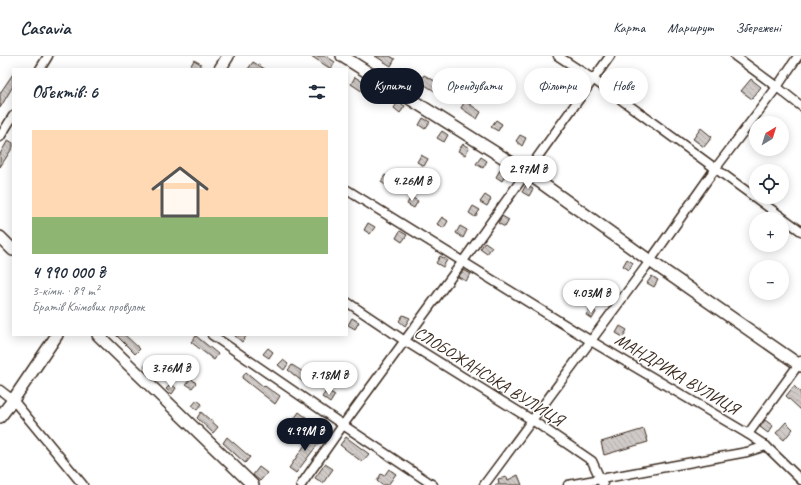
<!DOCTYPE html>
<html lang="uk">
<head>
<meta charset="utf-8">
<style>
  :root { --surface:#fff; --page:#f6f6f7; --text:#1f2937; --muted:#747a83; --line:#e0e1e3; --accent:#111827 }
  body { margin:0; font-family:Caveat,sans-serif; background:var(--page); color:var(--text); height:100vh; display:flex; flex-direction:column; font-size:15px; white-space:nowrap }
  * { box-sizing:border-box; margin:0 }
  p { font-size:13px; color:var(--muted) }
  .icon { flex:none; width:22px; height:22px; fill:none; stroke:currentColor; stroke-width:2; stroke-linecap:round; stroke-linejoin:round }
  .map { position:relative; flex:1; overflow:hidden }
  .side { position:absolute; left:12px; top:12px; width:336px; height:268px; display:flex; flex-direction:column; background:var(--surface); border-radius:0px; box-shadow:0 2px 10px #0003 }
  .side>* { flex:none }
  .hud { position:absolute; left:360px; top:12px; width:380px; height:36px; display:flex; gap:8px }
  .needle { width:26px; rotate:38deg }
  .fabs { position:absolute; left:749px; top:60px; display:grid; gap:8px }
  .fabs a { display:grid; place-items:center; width:40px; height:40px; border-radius:50%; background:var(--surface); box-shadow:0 2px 10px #0003; font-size:20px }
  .price { position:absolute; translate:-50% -34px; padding:0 9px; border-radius:14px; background:#fff; color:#222; font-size:13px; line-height:26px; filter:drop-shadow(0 1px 2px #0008) }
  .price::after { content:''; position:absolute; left:50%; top:24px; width:12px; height:9px; margin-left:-6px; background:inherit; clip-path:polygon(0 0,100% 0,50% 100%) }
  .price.active { background:var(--accent); color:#fff }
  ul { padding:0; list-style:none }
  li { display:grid; align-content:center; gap:8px; height:212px; padding:0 20px }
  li+li { border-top:1px solid var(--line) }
  li span { display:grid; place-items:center; height:124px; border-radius:0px; color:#555 }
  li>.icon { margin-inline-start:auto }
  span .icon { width:72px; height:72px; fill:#fffc; stroke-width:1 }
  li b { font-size:17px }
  h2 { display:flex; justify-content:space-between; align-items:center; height:48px; padding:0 20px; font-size:17px }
  .pill { padding:0 14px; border-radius:18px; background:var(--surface); box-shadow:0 2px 10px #0003; font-size:14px; line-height:36px }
  .pill.active { background:var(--accent); color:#fff }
  header { display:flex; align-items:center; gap:24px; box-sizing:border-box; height:56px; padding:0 20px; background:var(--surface); border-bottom:1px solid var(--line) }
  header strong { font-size:19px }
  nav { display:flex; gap:22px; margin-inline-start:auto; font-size:14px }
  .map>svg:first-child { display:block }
</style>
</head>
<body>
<header>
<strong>Casavia</strong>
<nav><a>Карта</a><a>Маршрут</a><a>Збережені</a></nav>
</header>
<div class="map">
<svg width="801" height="429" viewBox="0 0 801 429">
  <defs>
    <pattern id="building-back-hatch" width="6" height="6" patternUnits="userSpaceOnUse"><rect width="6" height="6" fill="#cfcac7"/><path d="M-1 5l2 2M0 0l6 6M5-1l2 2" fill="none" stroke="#b3aeaa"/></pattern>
  </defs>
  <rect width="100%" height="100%" fill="#fff"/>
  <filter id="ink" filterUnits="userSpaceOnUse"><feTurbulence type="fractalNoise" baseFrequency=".025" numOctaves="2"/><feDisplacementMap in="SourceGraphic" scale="8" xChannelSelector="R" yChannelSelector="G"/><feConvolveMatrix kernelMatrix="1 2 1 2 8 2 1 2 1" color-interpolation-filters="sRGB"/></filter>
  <g filter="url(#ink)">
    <g fill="url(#building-back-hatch)" stroke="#3b2a1e">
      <path d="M311,0H326L335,6L331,13Z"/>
      <path d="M375,0H390L395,3L391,10Z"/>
      <path d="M194,4L201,8L198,13H193L190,11Z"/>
      <path d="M253,6L265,13H248Z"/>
      <path d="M13,18V30L0,52V37Z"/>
      <path d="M424,19L446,31L441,39L420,26Z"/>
      <path d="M355,21L374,33L369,40L351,28Z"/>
      <path d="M751,23L761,31L752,43L741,35Z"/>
      <path d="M465,45L481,56L477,63L461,52Z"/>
      <path d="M398,46L405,50L400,57L394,52Z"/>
      <path d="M423,62L430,66L425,73L419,69Z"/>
      <path d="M496,64L502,68L498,75L491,71Z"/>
      <path d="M701,72L712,81L704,91L693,83Z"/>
      <path d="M442,75L448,79L444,86L437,82Z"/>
      <path d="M520,79L526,82L522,90L516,85Z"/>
      <path d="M8,84L13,87V91L0,111V98Z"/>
      <path d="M463,88L469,92L465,99L458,95Z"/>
      <path d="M421,99L428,103L424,110L417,106Z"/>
      <path d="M481,101L487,105L483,112L476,108Z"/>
      <path d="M500,114L506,118L502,125L496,121Z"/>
      <path d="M385,119L392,123L387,130L381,126Z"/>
      <path d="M526,129L533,133L529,140L522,136Z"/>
      <path d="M485,139L491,143L487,150L480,146Z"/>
      <path d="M411,141L418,145L414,152L407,148Z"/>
      <path d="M473,150L480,154L475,161L469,157Z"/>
      <path d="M502,160L509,164L505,171L498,167Z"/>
      <path d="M442,161L448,165L444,172L437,168Z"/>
      <path d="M368,167L375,171L370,178L364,174Z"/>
      <path d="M460,170L467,174L463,182L456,177Z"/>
      <path d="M400,175L407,179L402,186L396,182Z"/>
      <path d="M485,186L492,191L487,198L480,193Z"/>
      <path d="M440,200L447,204L443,211L436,207Z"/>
      <path d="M627,203L633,207L629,214L623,210Z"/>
      <path d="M464,214L471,218L466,225L458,221Z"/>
      <path d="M652,220L658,224L654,231L647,227Z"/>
      <path d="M590,252L596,256L592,263L586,259Z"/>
      <path d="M403,259L410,262L405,270L399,265Z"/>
      <path d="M352,262L359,266L355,273L348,269Z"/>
      <path d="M620,270L627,274L623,281L616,277Z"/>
      <path d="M116,279H125L140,293L135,298Z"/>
      <path d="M234,279H247L242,286Z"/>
      <path d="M196,280L218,298L214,304L191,286Z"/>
      <path d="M268,292L273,296L269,302L263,298Z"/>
      <path d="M283,304L288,308L284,314L278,309Z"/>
      <path d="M148,305L154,310L149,316L144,311Z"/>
      <path d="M292,309L308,319L307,321L313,326L309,331L288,314Z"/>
      <path d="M157,310L162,315L158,320L152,316Z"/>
      <path d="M246,316L264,331L265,330L273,336V335L280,340L275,348L242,322Z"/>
      <path d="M191,322L196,327L192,332L186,328Z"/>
      <path d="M171,328L176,332L172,338L166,333Z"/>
      <path d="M794,330L801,337V354L786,340Z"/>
      <path d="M327,334L335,339L330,347L322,341Z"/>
      <path d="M197,344L202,348L197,354L192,350Z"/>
      <path d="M201,356L218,371L213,377L197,362Z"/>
      <path d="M299,356L307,362L302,369L294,363Z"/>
      <path d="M765,364L773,370L768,377L760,371Z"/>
      <path d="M786,366L793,373L784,384L776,377Z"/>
      <path d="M644,373L648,386L604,399L601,386Z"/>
      <path d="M310,376L321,384L296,417L289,412L307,386L304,384Z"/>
      <path d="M227,381L250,401L245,407L223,387Z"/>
      <path d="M346,381L369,398L362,406L340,389Z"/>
      <path d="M325,408L333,413L323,427L315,422Z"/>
      <path d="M259,411L267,417L260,425L253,419Z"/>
      <path d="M389,413L396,418L388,429H382L377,425L381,418L384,420Z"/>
      <path d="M518,419L522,429H495L499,427L498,423L507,421L508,424Z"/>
    </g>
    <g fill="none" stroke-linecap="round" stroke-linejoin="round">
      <defs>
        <g id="street">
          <path d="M558,0L593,23L801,175"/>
          <path d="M735,0L777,31L801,50"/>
          <path d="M40,13L48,0"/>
          <path d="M0,81L13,60"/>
          <path d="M347,134L591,285L748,378L766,390L801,424"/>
          <path d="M347,246L405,285L532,364L592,405L603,429"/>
          <path d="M212,279L343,369L433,429"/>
          <path d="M0,334L13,344L83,429"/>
          <path d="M748,378L801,305"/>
          <path d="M301,429L343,369L463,205L610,0"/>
          <path d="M484,429L650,205L715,113L777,31L798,0"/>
          <path d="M568,429L747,396L766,390"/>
        </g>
        <g id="secondary">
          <path d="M342,0L526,116L650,205L801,310"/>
          <path d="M220,13L228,0"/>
          <path d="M0,181L13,194"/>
          <path d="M98,279L253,429"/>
          <path d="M0,361L13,344L57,279"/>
        </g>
      </defs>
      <use href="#street" stroke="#3b2a1e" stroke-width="11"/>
      <use href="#secondary" stroke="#3b2a1e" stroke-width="14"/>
      <use href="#street" stroke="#fff" stroke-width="8"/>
      <use href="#secondary" stroke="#fff" stroke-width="11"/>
    </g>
  </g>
  <g text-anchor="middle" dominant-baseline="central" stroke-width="3" stroke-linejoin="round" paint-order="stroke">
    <g font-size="17" fill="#3b2a1e" stroke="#fff">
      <text transform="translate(677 318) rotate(31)">МАНДРИКА ВУЛИЦЯ</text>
      <text transform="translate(489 320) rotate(32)">СЛОБОЖАНСЬКА ВУЛИЦЯ</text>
    </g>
  </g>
</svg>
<div class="fabs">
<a><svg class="needle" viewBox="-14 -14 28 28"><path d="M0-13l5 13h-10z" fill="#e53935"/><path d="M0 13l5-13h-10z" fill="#747a83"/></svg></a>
<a><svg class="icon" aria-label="locate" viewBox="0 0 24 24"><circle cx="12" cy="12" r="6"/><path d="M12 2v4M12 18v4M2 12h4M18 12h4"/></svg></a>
<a>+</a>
<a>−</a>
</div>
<b class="price" style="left:528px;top:134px">2.97M ₴</b>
<b class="price" style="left:412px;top:146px">4.26M ₴</b>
<b class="price" style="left:591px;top:258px">4.03M ₴</b>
<b class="price" style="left:171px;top:333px">3.76M ₴</b>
<b class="price" style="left:329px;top:340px">7.18M ₴</b>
<b class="price active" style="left:305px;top:396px">4.99M ₴</b>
<div class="hud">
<a class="pill active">Купити</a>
<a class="pill">Орендувати</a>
<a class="pill">Фільтри</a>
<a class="pill">Нове</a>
</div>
<section class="side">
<h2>Об’єктів: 6<svg class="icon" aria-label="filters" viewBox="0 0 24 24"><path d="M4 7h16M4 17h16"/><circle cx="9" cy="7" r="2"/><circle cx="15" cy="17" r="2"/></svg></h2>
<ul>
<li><span style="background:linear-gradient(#ffd9b3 70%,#8fb573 0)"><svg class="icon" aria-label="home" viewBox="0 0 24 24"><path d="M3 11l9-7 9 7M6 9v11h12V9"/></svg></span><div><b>4 990 000 ₴</b><p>3-кімн. · 89 m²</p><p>Братів Клімових провулок</p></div></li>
</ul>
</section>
</div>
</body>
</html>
